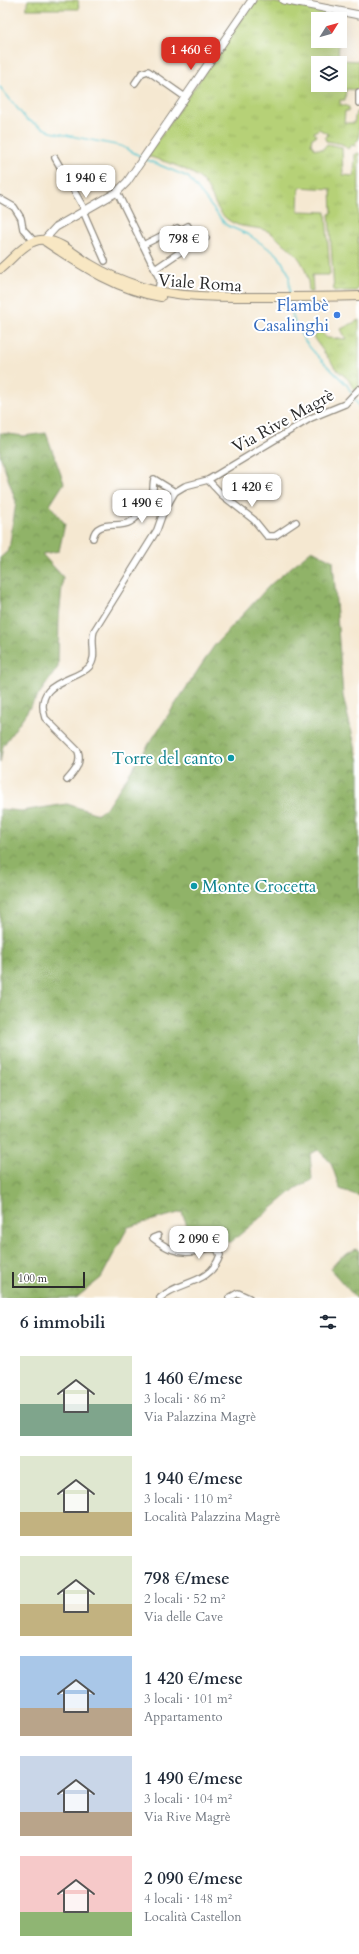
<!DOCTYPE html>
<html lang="it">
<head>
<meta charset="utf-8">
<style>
  :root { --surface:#fff; --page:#f6f6f7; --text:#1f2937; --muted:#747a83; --accent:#d93025 }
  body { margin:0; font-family:Cardo,serif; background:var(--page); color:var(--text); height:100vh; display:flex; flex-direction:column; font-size:15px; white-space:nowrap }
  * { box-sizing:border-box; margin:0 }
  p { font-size:13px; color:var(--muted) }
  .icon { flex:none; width:22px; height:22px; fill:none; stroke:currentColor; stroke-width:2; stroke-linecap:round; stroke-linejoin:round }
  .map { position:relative; height:1298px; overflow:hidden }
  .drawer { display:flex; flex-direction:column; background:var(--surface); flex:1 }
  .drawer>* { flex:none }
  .needle { width:26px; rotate:53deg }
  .tools { position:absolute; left:311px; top:12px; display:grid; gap:8px }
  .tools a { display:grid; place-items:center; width:36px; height:36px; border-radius:0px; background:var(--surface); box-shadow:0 4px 16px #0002; font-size:20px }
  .scale { position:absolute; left:12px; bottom:10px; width:73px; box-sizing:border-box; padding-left:4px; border:2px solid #2b2b2b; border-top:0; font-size:11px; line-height:14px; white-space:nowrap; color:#2b2b2b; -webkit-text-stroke:3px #fff; paint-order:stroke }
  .price { position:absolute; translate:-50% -34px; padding:0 9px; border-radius:8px; background:#fff; color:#222; font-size:13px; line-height:26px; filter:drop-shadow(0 1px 2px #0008) }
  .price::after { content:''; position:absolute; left:50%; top:24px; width:12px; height:9px; margin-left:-6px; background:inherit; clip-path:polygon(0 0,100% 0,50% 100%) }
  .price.on { background:var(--accent); color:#fff }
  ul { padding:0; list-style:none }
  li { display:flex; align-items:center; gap:12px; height:100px; padding:0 20px }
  li span { display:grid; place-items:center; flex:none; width:112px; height:80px; border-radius:0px; color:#555 }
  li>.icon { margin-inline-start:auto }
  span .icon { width:48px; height:48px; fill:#fffc; stroke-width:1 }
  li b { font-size:17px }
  h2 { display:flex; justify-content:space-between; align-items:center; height:48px; padding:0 20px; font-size:17px }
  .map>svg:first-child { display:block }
</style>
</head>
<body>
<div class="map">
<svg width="359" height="1298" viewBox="0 0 359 1298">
  <defs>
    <pattern id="grass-tufts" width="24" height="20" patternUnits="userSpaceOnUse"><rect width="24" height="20" fill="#b6d177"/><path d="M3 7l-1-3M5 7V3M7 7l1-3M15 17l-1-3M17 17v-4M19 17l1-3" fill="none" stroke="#9db467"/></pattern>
    <pattern id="forest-crowns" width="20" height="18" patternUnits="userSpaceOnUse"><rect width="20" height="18" fill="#90b368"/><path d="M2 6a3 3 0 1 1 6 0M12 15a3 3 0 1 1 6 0" fill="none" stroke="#769256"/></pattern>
    <pattern id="park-dots" width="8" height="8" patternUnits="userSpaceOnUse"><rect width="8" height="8" fill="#b6d177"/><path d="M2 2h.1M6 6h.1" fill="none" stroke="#9db467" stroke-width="1.8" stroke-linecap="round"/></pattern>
  </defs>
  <rect width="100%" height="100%" fill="#fff"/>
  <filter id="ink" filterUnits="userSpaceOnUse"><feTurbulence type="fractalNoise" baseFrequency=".025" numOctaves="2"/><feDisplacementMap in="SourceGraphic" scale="8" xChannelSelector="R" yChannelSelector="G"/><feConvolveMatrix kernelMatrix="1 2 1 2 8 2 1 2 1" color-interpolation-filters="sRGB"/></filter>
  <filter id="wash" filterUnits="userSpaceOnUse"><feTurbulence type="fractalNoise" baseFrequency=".012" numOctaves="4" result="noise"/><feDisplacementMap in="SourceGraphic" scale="16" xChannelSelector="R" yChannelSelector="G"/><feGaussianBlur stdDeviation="0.9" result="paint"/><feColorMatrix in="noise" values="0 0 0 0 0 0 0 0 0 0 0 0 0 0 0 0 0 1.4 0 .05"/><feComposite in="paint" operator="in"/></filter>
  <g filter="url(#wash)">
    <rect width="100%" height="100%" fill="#f5e8d1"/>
    <g fill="url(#grass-tufts)" stroke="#707e51" fill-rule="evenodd">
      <path d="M260,0L341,14L340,25V19H318V41H339L338,60L359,61V90L346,89L345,100H340V104L349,107V111H345L344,123H354L356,112H359V139L355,143V146L352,145L348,149L342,144L326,141L325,138L328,134L319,129L314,132L316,136L312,138L311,144L315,149H323L327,144L342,147L343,175L354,176L355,154L359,153L358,289L356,291H334L329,214L332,213L331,189L299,187L298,211L326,212L330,275H312L313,292H309C308,267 300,255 279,240C276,237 271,232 267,231C253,225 241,230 227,219C215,210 213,194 204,183C195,170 163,161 147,156L252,5ZM318,63H340V85H318Z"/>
      <path d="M359,320V387L355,391L348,379L337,370L313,337L320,331L327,338L346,339L341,329Z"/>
    </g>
    <g fill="url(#forest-crowns)" stroke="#5e6f4a">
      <path d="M0,433L24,436L46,433L64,483L50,505L65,524L59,551L42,554L63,577L59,618L58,667L3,746L0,763V558L9,550L16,502L0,455Z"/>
      <path d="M312,550L333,561L343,696L359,762V1196L340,1189L331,1163L318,1150L310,1154L312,1180L296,1188L231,1242L192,1239L182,1212L128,1227L101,1278L76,1298H0V809L21,811L67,804L98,814L107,807L214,646L270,585Z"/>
      <path d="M356,1249L359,1251V1298H356L330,1269L340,1258Z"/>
    </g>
    <path fill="url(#park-dots)" stroke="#707e51" d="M28,0H78L79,9H26Z"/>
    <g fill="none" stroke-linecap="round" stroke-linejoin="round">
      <g stroke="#56c4cd" stroke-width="1.5">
        <path d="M0,87L26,119L51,132L121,146L142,157"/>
        <path d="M145,159L188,177L226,225L249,235L278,255L289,274L290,294"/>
        <path d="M290,300C292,338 322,360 347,385L352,394"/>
        <path d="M354,397L359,407"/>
      </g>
    </g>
  </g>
  <g filter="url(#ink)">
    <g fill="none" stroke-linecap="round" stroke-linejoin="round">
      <defs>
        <g id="minor">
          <path d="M135,83L142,73L148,71L185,97"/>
          <path d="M359,92V103"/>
          <path d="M55,158L85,210"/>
          <path d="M117,192L160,280L158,291"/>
          <path d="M0,199L14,207L21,218L23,229L35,242"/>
          <path d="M83,211L105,261"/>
          <path d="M143,245L177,228L178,231L188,226"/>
          <path d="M155,269L186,248L206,238"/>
          <path d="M208,480L222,495L254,520L267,536H275L296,522"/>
          <path d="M93,538C96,519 118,529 130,522C139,517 151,501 153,492C153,488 153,483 154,479L175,492"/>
          <path d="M67,780C75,771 82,763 78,751L45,718C33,680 76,682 89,667C98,657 90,643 94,631L157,530L163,513L175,492L185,486L208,480L311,418L345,404L359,389"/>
          <path d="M158,1236L153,1238C166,1248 179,1255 196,1251C203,1249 210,1247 217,1249L220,1255C210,1286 179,1280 160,1298"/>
          <path d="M229,1298L238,1293L249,1298"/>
        </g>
        <g id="tertiary">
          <path d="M283,0L359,15"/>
          <path d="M44,240L56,227L117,192L127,182L252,0"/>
        </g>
        <g id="secondary">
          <path d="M46,242C82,266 117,290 161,297"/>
          <path d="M0,269C13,259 27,238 45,240C63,242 75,255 90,264C106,274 123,281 142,287C180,298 219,297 259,297C292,297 326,297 359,296"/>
        </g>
      </defs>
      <use href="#minor" stroke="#908a7e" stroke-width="8"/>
      <use href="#tertiary" stroke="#908a7e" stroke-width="9"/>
      <use href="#secondary" stroke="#908a7e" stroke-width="10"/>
      <use href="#minor" stroke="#fff" stroke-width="5.5"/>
      <use href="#tertiary" stroke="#fff" stroke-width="7"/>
      <use href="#secondary" stroke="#f8e7c3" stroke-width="8"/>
    </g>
  </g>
  <circle fill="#3f7fe0" stroke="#fff" stroke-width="1.5" cx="337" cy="315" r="4"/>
  <g fill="#0f9aa8" stroke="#fff" stroke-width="1.5">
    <circle cx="231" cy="758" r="4"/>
    <circle cx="194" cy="886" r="4"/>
  </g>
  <g text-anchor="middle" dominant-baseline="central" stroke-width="4" stroke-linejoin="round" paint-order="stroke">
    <g font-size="17" fill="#2b2b2b" stroke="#fff">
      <text transform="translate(200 283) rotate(4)">Viale Roma</text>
      <text transform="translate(283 421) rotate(-29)">Via Rive Magrè</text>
    </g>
    <g font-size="17" fill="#366cbe" stroke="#fff" text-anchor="end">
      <text x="329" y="305">Flambè<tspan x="329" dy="20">Casalinghi</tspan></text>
    </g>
    <g font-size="17" fill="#0d838f" stroke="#fff" text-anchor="end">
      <text x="223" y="758">Torre del canto</text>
      <text x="202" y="886" text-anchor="start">Monte Crocetta</text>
    </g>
  </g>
</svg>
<div class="tools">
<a><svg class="needle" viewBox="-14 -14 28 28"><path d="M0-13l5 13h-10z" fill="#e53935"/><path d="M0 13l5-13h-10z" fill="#747a83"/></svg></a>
<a><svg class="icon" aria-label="layers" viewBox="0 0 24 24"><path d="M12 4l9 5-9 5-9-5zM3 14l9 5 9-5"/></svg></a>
</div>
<div class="scale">100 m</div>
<b class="price on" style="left:191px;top:71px">1 460 €</b>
<b class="price" style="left:86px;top:199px">1 940 €</b>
<b class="price" style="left:184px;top:260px">798 €</b>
<b class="price" style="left:252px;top:508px">1 420 €</b>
<b class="price" style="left:142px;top:524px">1 490 €</b>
<b class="price" style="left:199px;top:1260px">2 090 €</b>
</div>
<section class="drawer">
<h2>6 immobili<svg class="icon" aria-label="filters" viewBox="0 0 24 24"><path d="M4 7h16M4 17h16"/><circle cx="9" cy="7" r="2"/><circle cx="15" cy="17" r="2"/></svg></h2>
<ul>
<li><span style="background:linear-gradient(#dfe7d0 60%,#7fa58c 0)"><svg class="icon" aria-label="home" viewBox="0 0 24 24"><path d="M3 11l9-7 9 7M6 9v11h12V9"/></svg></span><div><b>1 460 €/mese</b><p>3 locali · 86 m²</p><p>Via Palazzina Magrè</p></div></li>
<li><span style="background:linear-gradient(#dfe7d0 70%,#c2b280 0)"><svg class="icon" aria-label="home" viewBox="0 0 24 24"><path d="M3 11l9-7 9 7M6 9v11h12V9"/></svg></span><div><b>1 940 €/mese</b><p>3 locali · 110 m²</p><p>Località Palazzina Magrè</p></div></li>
<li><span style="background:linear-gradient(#dfe7d0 60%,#c2b280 0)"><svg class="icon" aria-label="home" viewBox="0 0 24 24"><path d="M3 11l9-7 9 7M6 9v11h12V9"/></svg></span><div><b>798 €/mese</b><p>2 locali · 52 m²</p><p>Via delle Cave</p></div></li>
<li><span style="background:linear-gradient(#a9c7e8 65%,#b9a48a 0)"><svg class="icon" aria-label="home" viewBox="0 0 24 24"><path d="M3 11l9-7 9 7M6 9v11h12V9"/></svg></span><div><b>1 420 €/mese</b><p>3 locali · 101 m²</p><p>Appartamento</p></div></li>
<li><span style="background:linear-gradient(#c9d6e8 70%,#b9a48a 0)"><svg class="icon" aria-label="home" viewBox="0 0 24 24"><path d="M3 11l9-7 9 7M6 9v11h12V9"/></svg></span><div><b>1 490 €/mese</b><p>3 locali · 104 m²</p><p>Via Rive Magrè</p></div></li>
<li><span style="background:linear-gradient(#f6c9c9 70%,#8fb573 0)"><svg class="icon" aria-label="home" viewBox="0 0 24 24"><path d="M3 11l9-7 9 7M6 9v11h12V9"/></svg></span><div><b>2 090 €/mese</b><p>4 locali · 148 m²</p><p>Località Castellon</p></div></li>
</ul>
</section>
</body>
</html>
